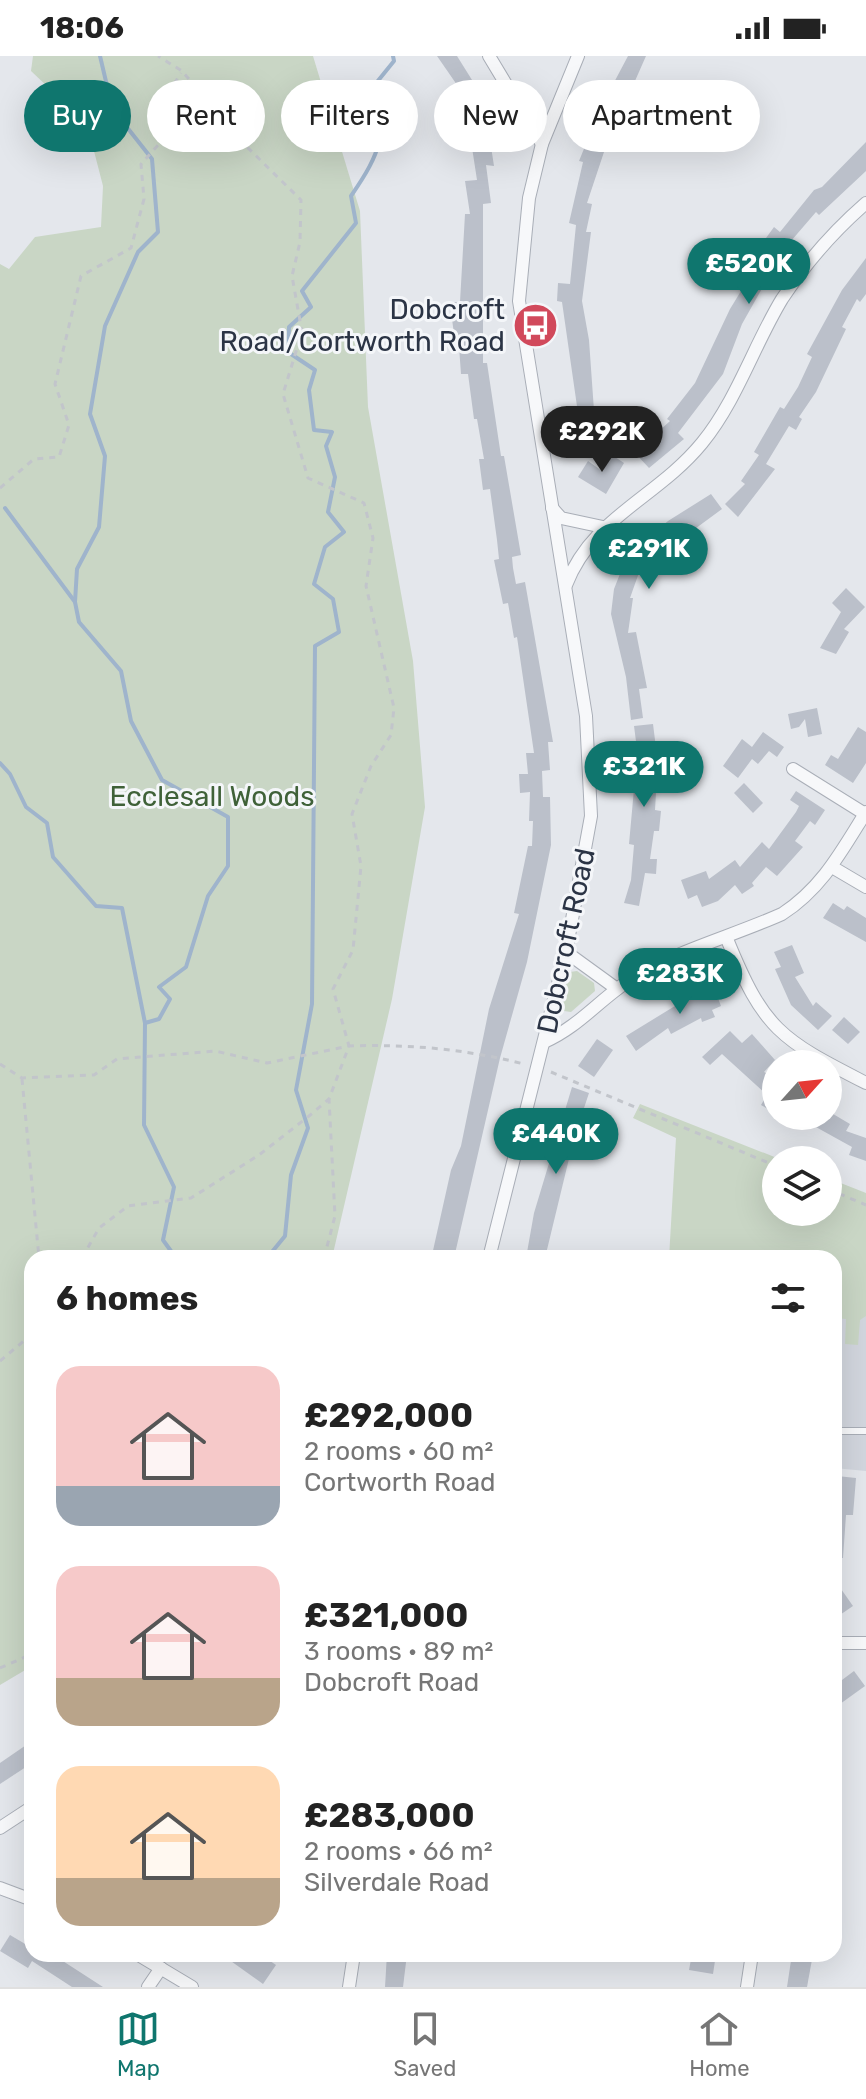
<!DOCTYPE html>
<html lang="en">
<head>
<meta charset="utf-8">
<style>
  :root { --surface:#fff; --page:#f2f2f2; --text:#222; --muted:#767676; --line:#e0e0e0; --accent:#0f766e }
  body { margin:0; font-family:Rubik,sans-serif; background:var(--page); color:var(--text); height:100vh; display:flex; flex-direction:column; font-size:30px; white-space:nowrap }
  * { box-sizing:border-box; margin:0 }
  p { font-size:26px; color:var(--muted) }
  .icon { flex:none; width:44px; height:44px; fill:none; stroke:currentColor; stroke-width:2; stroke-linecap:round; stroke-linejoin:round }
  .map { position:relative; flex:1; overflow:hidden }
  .side { position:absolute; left:24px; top:1194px; width:818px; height:712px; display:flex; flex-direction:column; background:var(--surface); border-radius:24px; box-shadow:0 8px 32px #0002 }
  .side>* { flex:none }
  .top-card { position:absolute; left:24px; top:24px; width:818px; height:72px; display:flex; gap:16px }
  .needle { width:52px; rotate:63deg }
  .controls { position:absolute; left:762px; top:994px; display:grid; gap:16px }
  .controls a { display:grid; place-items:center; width:80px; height:80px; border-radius:50%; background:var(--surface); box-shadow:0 8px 32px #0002; font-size:40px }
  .price { position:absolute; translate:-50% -68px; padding:0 18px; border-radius:28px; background:var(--accent); color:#fff; font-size:26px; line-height:52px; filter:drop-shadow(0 2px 4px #0008) }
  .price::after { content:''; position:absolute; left:50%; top:48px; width:24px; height:18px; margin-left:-12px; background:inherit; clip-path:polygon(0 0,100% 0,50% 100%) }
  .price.on { background:#222; color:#fff }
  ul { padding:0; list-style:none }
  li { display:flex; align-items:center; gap:24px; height:200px; padding:0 32px }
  li span { display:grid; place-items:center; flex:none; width:224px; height:160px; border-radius:24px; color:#555 }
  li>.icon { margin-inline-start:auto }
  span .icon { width:96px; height:96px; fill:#fffc; stroke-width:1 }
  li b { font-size:34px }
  h2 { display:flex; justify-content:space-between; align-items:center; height:96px; padding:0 32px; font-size:34px }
  .chip { padding:0 28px; border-radius:36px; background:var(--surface); box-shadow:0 8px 32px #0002; font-size:28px; line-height:72px }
  .chip.on { background:var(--accent); color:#fff }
  .status { display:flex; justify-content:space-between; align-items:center; height:56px; padding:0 40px; background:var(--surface); direction:ltr }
  .status svg { height:22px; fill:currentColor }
  .tab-bar { display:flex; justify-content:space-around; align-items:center; height:112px; border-top:2px solid var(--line); background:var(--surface); font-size:22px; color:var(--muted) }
  .tab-bar a { display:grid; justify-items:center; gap:4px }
  .tab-bar .on { color:var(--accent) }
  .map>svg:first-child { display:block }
</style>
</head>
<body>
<div class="status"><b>18:06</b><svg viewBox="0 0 49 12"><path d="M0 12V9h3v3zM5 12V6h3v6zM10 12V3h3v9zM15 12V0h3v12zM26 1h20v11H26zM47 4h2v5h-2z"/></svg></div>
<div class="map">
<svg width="866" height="1931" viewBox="0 0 866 1931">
  <rect width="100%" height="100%" fill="#e4e7ec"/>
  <path fill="#d2d6de" d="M776,1156L866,1160V1415L834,1412V1202H669Z"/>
  <g fill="#c9d6c5">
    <path d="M33,0H313L360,155L368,351L413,605L425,751L392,943L332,1202H32V1610L0,1629V208L9,213L35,181L101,171L103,130L87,68L31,15Z"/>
    <path d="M577,915L594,927L595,935L571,956L564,955L560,951L565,925L570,916Z"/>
    <path d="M640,1048L782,1104H776V1156H828V1122L866,1137V1260L860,1264L858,1289L845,1288L846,1263L834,1262V1202H669L676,1082L633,1062Z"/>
  </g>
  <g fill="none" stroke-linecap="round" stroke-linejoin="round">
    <g stroke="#9fb4cc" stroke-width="4">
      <path d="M100,0L108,34L126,70L152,103L158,176L138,196L105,270L90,358L105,400L99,471L77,513L75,546L79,566L121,615L131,665L162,724L228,761V810L208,840L186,911L159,931L170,943L159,963L145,967L144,1069L174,1131L163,1184L176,1202"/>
      <path d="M5,452L75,546"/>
      <path d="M0,707L10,718L26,751L47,767L53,801L96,850L122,852L145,967"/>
      <path d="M267,1202L285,1180L291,1119L308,1072L296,1034L312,948L315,590L339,576L333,543L314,528L325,491L344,476L328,456L335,421L326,390L332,376L314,374L309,334L315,314L288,296L289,271L311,251L302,235L356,167L351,140C382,95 386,79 377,26L394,5L393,0"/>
    </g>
  </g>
  <g fill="#bbc0ca">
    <path d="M437,0H457L492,56L486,59L491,69L488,71L494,110L486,109L491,147L483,148V307H487L501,400H504L521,499L512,501L513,512L516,528L525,526L553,686H548L550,714L542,715L543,741H550L551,789L527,906L500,1002L454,1202L432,1199L451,1114L461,1090L489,953L519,858L514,857L528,790H532L533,765H529L530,736L520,737L519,718H528L526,697H534L517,581L514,582L508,547L503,548L494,504L499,503L497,484L490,433L483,434L479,403H484L477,363H474L468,318H461L458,277L454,278L452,263V246H460L465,158H470L465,125L477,124L471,85L478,84L465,56L473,52Z"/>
    <path d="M628,0H646L605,93L587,147L592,148L586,176H591L582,245L589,284L596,383L582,385L562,246L557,245L558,227L570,228L576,169L569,167L583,106L579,105L601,51Z"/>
    <path d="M866,86V115L819,159L816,156L785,192L742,268L723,318L678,377L684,383L649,412L635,397L670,365L667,363L695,327L730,253L757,209L750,204L774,171L780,176L814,134L822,131Z"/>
    <path d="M866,202V238L860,246L857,243L842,271L846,273L816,336L799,361L802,363L796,374L789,370L766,408L775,413L738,461L725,448L745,428L741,425L759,399L754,396L780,351L784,353L798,331L812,301L807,298L842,234Z"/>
    <path d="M612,399L624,407L606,438L578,421L588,405L602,415Z"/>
    <path d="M711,438L722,453L654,503L647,494L630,542H633L628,577L636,576L647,632L639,633L643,662L631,664L626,621L611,558L614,533L629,495L632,496L668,465Z"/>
    <path d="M846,532L865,551L844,573L849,576L836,598L820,592L841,556L832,547Z"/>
    <path d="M817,652L822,678L808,681L805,663L799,671L791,673L788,658Z"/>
    <path d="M653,668L656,692H668V703H658L655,754L661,755L659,775H654L650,803H657L656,818L645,817L639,850L624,847L631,824L634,789L629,788L636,711H633L632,693H637L634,670Z"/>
    <path d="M858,671L866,676V707L853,727L825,709L831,699L838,703Z"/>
    <path d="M763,676L784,691L777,701L769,695L758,708L752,703L738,722L723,710L742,683L752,691Z"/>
    <path d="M744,727L763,747L753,757L734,737Z"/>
    <path d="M796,735L825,754L815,769L810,765L795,785L803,791L777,820L766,811L752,827L754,830L742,838L735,829L718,845L702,851L697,839L688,843L681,824L706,815L709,823L735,804L740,811L762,786L769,793L796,756L799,750L790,744Z"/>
    <path d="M833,847L844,854L847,850L866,862V886L823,862Z"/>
    <path d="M792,889L804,917L795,921L813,950L816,946L832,960L818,974L791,949L775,913L781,911L774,896Z"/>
    <path d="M719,923L723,934L716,937L721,950L712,954L715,961L702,966L701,962L671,978L668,972L636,995L626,980Z"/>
    <path d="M844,961L860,976L848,988L832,974Z"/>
    <path d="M730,975L742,987L752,978L775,1004L764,1016L776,1022V1047L771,1055L761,1049L767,1039L722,998L710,1009L702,1001Z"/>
    <path d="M597,983L613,994L594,1021L578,1010Z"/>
    <path d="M572,1031L589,1037L574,1082L545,1202H526L534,1157Z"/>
    <path d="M828,1055L850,1068L846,1075L866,1082V1105L849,1099L852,1091L796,1060H828Z"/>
    <path d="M837,1420L856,1422L853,1459H846L843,1502H834Z"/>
    <path d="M834,1523L853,1550L834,1563Z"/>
    <path d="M854,1615L865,1630L840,1648L834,1641V1630Z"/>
    <path d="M32,1685V1707L0,1728V1707Z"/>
    <path d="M10,1879L32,1892V1898H52L103,1931H72L32,1905L28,1912L0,1895Z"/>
    <path d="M221,1898H260L276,1909L263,1928Z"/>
    <path d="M387,1898H407L403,1931H385Z"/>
    <path d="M692,1898H716L713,1918L689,1914Z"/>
    <path d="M792,1898H813L807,1931H787Z"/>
  </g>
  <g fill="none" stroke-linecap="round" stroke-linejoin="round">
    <defs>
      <path id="service" d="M834,1375H866"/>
      <g id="minor">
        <path d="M489,0L542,88"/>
        <path d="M552,452L561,462L603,471"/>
        <path d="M566,529C592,461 657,442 702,387C737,344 754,289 782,243C805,208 835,174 866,147"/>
        <path d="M793,713L865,758"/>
        <path d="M832,811L866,831"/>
        <path d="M727,883C764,974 780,983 866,1027"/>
        <path d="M566,896L617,933"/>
        <path d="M544,986C581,970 604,938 639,918C683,893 735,879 782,858C822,832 841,796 866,756"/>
        <path d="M489,1202L566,896L591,760L586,660L519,245L529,142L542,88L578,0"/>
        <path d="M834,1587H866"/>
        <path d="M0,1772L32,1751"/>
        <path d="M0,1832L32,1844"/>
        <path d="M137,1898L192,1931"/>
        <path d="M148,1931L161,1912"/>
        <path d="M349,1931L354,1898"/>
        <path d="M747,1931L752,1898"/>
      </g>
    </defs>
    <use href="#service" stroke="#a9aeb7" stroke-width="8"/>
    <use href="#minor" stroke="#a9aeb7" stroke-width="14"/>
    <g stroke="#c2c5cb" stroke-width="3" stroke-dasharray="6 6" stroke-linecap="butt">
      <path d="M0,432L34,403L59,401L69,369L55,328L81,220L131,192L144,143L141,108L159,88L162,46L181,17"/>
      <path d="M0,1008L22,1022L94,1019L117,1003L215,995L267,1007L349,990L333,933L353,894L361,810L352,758L371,710L391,679L394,652L366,530L373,482L364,447L308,422L283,338L302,276L292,220L300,186L301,144L243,87L182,15L158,0"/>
      <path d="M551,1016L776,1110"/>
      <path d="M22,1023L39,1202"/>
      <path d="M828,1133L866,1149"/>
      <path d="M82,1202L99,1172L128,1150L191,1142L259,1099L309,1060L329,1043L349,990C410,988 465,993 524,1008"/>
      <path d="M324,1202L335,1160L329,1043"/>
      <path d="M0,1305L32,1278"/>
      <path d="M834,1351L836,1350"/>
      <path d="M834,1362L840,1359"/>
      <path d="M0,1612L32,1598"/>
    </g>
    <use href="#service" stroke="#f7f8fa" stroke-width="6"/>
    <use href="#minor" stroke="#f7f8fa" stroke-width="12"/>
  </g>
  <defs>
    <symbol id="bus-disc" viewBox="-11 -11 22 22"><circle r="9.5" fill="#d1495b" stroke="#f4f6f9"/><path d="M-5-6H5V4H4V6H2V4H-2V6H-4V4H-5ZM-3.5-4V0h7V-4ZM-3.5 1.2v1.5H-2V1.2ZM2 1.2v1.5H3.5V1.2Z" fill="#fff"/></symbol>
  </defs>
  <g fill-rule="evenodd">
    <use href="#bus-disc" x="510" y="244" width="51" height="51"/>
  </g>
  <g text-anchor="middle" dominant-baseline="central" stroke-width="6" stroke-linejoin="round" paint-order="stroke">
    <g font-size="28" fill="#2b3445" stroke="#f4f6f9" text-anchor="end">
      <text x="505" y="253">Dobcroft<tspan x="505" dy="32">Road/Cortworth Road</tspan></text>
    </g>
    <g font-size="28" fill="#3f6138" stroke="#f4f6f9">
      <text x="212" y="740">Ecclesall Woods</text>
    </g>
    <g font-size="28" fill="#2b3445" stroke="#f4f6f9">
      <text transform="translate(566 885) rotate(-78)">Dobcroft Road</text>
    </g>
  </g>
</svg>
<div class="controls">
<a><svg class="needle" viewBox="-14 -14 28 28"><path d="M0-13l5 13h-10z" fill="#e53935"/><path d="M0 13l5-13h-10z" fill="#767676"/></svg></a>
<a><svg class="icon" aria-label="layers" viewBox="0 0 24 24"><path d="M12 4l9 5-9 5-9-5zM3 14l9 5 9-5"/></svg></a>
</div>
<b class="price" style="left:749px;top:250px">£520K</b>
<b class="price on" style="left:602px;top:418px">£292K</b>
<b class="price" style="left:649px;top:535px">£291K</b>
<b class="price" style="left:644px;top:753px">£321K</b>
<b class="price" style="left:680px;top:960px">£283K</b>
<b class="price" style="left:556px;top:1120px">£440K</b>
<div class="top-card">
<a class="chip on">Buy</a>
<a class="chip">Rent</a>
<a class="chip">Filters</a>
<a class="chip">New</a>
<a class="chip">Apartment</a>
</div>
<section class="side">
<h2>6 homes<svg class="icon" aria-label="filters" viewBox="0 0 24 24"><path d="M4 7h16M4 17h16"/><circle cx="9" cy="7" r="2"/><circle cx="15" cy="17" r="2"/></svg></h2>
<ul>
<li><span style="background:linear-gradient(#f6c9c9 75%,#9aa5b1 0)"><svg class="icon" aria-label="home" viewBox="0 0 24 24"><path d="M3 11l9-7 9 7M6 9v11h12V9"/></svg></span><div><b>£292,000</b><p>2 rooms · 60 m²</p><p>Cortworth Road</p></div></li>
<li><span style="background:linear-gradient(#f6c9c9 70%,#b9a48a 0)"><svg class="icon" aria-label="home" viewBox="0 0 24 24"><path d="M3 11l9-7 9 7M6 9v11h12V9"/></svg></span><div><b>£321,000</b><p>3 rooms · 89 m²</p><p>Dobcroft Road</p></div></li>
<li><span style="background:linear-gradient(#ffd9b3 70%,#b9a48a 0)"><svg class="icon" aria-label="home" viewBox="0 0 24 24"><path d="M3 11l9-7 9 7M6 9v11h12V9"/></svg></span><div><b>£283,000</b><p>2 rooms · 66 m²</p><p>Silverdale Road</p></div></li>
</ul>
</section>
</div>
<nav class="tab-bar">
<a class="on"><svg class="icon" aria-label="map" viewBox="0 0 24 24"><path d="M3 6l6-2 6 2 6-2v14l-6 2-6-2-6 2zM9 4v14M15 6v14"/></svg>Map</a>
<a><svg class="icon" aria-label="saved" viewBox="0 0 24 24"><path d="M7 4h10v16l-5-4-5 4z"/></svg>Saved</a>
<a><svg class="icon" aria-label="home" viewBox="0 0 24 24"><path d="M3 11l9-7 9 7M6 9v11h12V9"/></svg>Home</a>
</nav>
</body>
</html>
